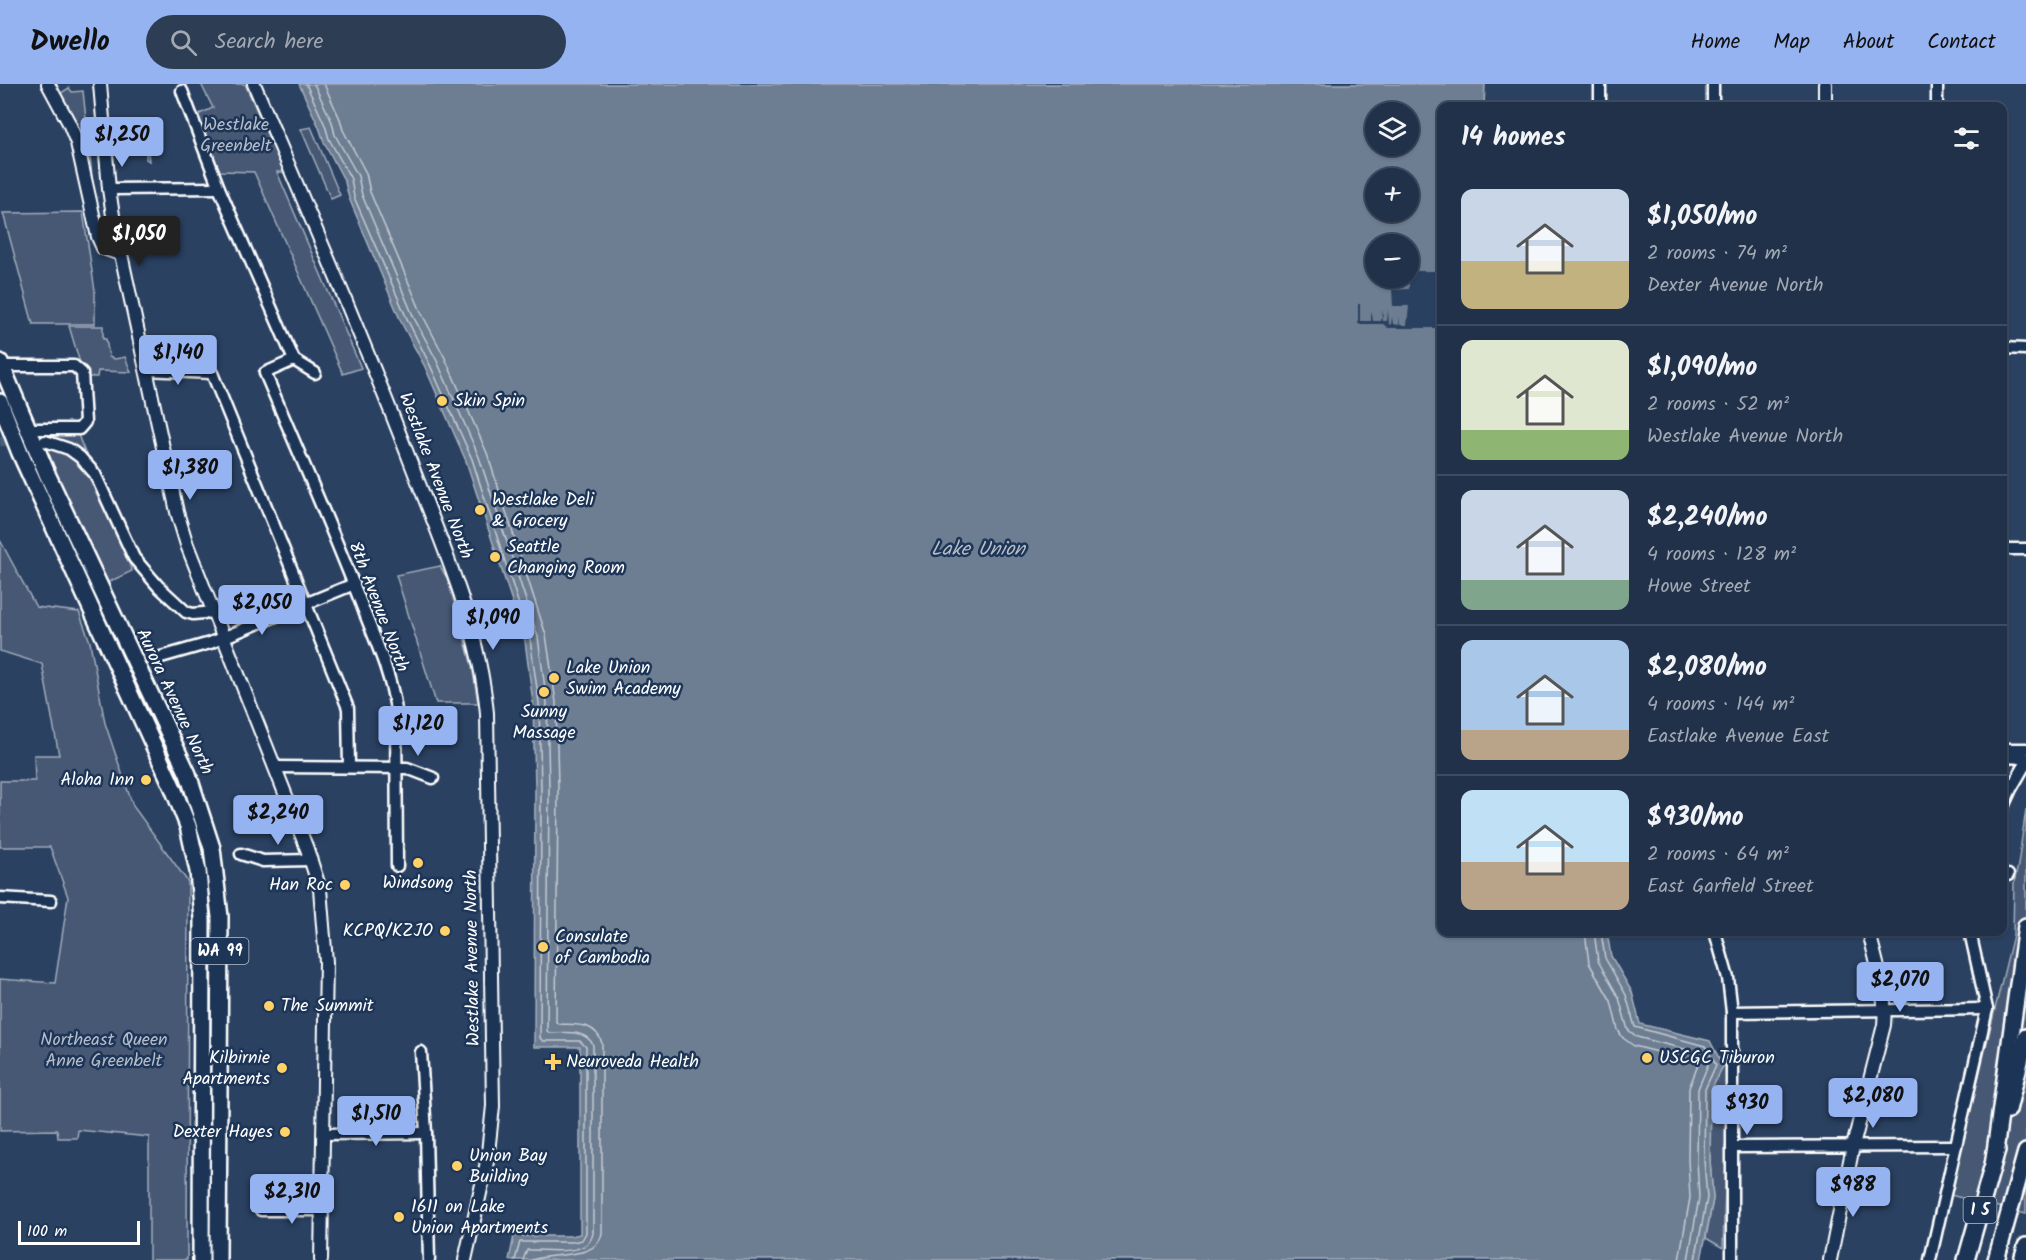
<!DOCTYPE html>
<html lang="en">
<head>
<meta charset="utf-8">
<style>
  :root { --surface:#203149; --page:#2d3d53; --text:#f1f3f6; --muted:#a2a9b4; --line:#3d4c61; --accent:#95b2f1 }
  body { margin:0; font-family:Kalam,sans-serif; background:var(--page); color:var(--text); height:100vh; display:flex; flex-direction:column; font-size:22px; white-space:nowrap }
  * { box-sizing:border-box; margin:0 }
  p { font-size:20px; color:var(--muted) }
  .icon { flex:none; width:33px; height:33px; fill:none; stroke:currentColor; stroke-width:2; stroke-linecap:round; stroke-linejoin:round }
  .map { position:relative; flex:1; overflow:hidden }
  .drawer { position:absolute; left:1437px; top:18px; width:570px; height:834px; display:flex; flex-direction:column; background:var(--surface); border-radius:12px; box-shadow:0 2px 4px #0004,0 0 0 2px var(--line) }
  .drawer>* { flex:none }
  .tools { position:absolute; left:1365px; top:18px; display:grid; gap:12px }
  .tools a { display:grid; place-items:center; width:54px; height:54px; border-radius:50%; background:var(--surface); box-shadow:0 2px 4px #0004,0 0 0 2px var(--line); font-size:30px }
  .scale { position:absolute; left:18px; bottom:15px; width:122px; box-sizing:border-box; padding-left:6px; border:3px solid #fff; border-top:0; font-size:16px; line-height:21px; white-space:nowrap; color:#fff; -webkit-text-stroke:4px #1d3557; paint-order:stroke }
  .price { position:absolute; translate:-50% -51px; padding:0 14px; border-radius:6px; background:var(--accent); color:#111; font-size:20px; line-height:39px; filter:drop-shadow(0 2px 3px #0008) }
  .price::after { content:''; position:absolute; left:50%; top:36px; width:18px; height:14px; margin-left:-9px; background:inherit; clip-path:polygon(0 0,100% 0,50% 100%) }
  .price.active { background:#222; color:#fff }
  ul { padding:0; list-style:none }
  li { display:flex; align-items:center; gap:18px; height:150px; padding:0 24px }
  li+li { border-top:2px solid var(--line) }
  li span { display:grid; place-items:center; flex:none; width:168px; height:120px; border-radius:12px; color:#555 }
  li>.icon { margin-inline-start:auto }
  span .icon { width:72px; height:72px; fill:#fffc; stroke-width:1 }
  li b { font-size:26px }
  h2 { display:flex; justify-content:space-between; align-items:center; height:72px; padding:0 24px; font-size:26px }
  header { display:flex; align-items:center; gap:36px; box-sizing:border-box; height:84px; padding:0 30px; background:var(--accent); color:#111 }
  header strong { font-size:28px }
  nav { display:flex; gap:33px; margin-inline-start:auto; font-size:21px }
  .search { width:420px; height:54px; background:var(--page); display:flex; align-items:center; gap:15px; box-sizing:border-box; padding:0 21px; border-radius:33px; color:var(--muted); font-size:22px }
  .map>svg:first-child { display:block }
</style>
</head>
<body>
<header>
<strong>Dwello</strong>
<div class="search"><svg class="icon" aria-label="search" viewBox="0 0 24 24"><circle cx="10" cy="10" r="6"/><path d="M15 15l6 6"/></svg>Search here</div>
<nav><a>Home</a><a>Map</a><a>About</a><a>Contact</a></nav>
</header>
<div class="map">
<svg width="2026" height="1176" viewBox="0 0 2026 1176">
  <rect width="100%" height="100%" fill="#2a4161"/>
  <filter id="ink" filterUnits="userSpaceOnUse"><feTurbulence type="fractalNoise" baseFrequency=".0167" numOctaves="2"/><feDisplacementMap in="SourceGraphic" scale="12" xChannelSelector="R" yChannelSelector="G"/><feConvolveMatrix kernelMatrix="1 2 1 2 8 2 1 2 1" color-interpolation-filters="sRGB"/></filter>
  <g filter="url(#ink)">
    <g fill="#465975" stroke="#a2acba" stroke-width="1.5">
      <path d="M201,0H245L284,88H277L361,284L343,290L254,88L220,87L195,32L213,24Z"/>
      <path d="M69,4L72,8L83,7L93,101L83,53L61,9Z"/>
      <path d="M311,43L340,111L331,115L301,45Z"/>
      <path d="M118,58L147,59L149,77L146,75V66H119Z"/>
      <path d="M83,128L95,207V240H33L3,129Z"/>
      <path d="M69,242H103V255H106L109,273L115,275L125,273L131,288L98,287L97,293H88L87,287L80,279Z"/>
      <path d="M42,350L78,351L132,487L105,500L43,363Z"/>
      <path d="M0,456L36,523L79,528L90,558L105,639L133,722L188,798L187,1176H149V1053L78,1046L77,1054H58L57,1046L0,1047V895L55,899L68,813L50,763H0V697H35L34,671H59L42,580L0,567Z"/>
      <path d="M440,482L448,496L472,582L478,619H436L396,491Z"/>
      <path d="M2026,725V1130L1950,1111L2013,851L2014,799L2018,781Z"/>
      <path d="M1723,982H1729L1723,1164L1706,1154L1713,1115L1710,1076L1711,1005Z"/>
    </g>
    <path fill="#6d7d92" stroke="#a7b1be" stroke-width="1.5" fill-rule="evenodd" d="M299,0H1485L1484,22H1442V848H1607L1611,872L1632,908L1640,940L1710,957L1723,982L1711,1006L1710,1076L1713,1115L1701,1176H509L514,1152H571L580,1150V963H534L535,704L533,619L525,557L466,377L425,283L402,240L349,114L345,98L324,58L319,43ZM1376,28H1408V62H1376ZM1376,94H1408V128H1376ZM1376,160H1408V194H1376Z"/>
    <path fill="#2a4161" d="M1409,187H1441V244H1388L1383,240H1358V220H1360V237H1371V226L1373,237H1381L1383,226V237H1387L1388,226L1389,241L1391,240L1392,233L1393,240L1399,241L1400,232V241H1407L1409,222H1393L1392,206L1409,205Z"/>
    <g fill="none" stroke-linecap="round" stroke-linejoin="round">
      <g stroke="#c5cbd3" stroke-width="1.5">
        <path d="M306,0L325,41L329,55L351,95L354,113L408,237L430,281L472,375L530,555L539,619L541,704L540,954L543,957H580L586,963V1149L582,1156L572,1158H520L515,1176"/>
        <path d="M314,0L332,38L335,51L358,92L362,111L414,234L437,277L479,373L538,553L547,619L549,704L547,947L550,949C565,949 586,945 593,961V1149C589,1174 546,1165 527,1166L523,1176"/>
        <path d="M324,0L340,35L343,46L366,89L370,108L422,230L445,274L487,369L546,551L556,618L558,704L556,938L559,940C577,941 595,938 602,959V1149C598,1176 555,1168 532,1176"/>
        <path d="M1585,848L1589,879L1611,917L1618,946L1623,954L1634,962L1694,977L1698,981L1689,1004L1688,1075L1690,1114L1679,1176"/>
        <path d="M1594,848L1598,877L1619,914L1628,946L1637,953L1700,969L1708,981L1698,1005L1697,1076L1699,1114L1688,1176"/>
        <path d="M1601,848L1605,874L1626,911L1635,943L1705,962L1716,981L1705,1005L1704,1076L1707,1114L1695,1176"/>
      </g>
      <path stroke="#4a5e79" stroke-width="10" stroke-dasharray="10 5" stroke-linecap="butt" d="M0,357H39"/>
      <defs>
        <g id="minor">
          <path d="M182,7L219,104L294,276"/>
          <path d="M1600,22V0"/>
          <path d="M1713,22V0"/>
          <path d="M1937,22V0"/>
          <path d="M109,105L219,104"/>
          <path d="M2002,264L2026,265"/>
          <path d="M294,276L265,289C298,367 332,444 362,522C375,556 391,590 396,626L397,782"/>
          <path d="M294,276L315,289"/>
          <path d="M2,282H74L82,289L85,338L79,345H27"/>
          <path d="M146,286L212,289L348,624L349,683"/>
          <path d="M45,357L69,365L80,373L95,390L134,474L158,502L186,528L193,530L214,528"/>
          <path d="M2002,465H2026"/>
          <path d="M161,573L210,559L354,500"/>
          <path d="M2002,665H2026"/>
          <path d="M2002,673L2026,674"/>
          <path d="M275,683L407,684L433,694"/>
          <path d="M2002,725L2011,705L2026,679"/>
          <path d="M241,770L263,777L311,776"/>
          <path d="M2002,791H2008"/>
          <path d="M0,814L51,817"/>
          <path d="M1715,848L1728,894L1732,928V1176"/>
          <path d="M1732,928L1987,925"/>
          <path d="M421,968L426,1049L429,1176"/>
          <path d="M323,1050L426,1049"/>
          <path d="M1732,1063L1956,1062"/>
          <path d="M261,1126H323"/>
          <path d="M1930,1176L1987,925L1970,848"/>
        </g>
        <g id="major">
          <path d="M48,0L69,39L77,59L98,153L103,164L120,170"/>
          <path d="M100,0L109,105L114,138L177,428L187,461L307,765L320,805L326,878L321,1176"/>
          <path d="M254,0C308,127 363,254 412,382C443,462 479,543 487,629L493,1022L487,1078L465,1176"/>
          <path d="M1825,22V0"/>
          <path d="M1830,1176L1853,1062L1884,941C1887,909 1876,878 1869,848"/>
        </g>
        <g id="highway">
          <path d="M0,278L48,392L188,690L212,764L220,833L218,1176"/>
          <path d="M0,318L20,369L173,704L188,742L198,787L202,835L201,1176"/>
          <path d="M2008,1026L2026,953"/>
          <path d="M1994,1075L2026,842"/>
          <path d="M1966,1176L1997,1066"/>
          <path d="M1996,1176L2026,1068"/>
          <path d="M2022,1176L2026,1162"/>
        </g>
      </defs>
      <use href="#minor" stroke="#fff" stroke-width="15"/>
      <use href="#major" stroke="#fff" stroke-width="16"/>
      <use href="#highway" stroke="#fff" stroke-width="20"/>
      <use href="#minor" stroke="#1d3557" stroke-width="10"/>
      <use href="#major" stroke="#1d3557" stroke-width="12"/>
      <use href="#highway" stroke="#1d3557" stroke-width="15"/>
    </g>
  </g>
  <g fill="#ffd166" stroke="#1d3557" stroke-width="2">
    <circle cx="442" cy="317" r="6"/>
    <circle cx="480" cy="426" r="6"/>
    <circle cx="495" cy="473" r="6"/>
    <circle cx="554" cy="594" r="6"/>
    <circle cx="544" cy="608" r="6"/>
    <circle cx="146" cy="696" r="6"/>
    <circle cx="418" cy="779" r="6"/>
    <circle cx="345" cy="801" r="6"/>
    <circle cx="445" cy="847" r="6"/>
    <circle cx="543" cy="863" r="6"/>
    <circle cx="269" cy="922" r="6"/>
    <circle cx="1647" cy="974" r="6"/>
    <path d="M550 969h6v6h6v6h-6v6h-6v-6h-6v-6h6z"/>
    <circle cx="282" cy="984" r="6"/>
    <circle cx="285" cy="1048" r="6"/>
    <circle cx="457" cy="1082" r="6"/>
    <circle cx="399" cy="1133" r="6"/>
  </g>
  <g text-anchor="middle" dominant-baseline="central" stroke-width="5" stroke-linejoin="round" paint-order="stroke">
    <g fill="#1d3557" stroke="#bbc2cd" stroke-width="1.5">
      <rect x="191.5" y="854" width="57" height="26" rx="4.5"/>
      <rect x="1963.5" y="1113" width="33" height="26" rx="4.5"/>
    </g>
    <g font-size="16" font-weight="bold" fill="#fff">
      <text x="220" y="867">WA 99</text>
      <text x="1980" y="1126">I 5</text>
    </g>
    <g font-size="18" fill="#b5bdc8" stroke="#1d3557">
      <text x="236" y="41">Westlake<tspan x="236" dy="21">Greenbelt</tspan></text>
      <text x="104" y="956">Northeast Queen<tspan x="104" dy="21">Anne Greenbelt</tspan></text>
    </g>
    <g font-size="18" fill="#fff" stroke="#1d3557" text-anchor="start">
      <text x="454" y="317">Skin Spin</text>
      <text x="492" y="416">Westlake Deli<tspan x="492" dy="21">&amp; Grocery</tspan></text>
      <text x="507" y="463">Seattle<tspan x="507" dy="21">Changing Room</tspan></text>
      <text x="566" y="584">Lake Union<tspan x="566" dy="21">Swim Academy</tspan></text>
      <text x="544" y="628" text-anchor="middle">Sunny<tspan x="544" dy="21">Massage</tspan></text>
      <text x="134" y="696" text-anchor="end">Aloha Inn</text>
      <text x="418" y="799" text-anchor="middle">Windsong</text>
      <text x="333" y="801" text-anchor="end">Han Roc</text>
      <text x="433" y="847" text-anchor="end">KCPQ/KZJO</text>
      <text x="555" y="853">Consulate<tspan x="555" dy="21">of Cambodia</tspan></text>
      <text x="281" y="922">The Summit</text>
      <text x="270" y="974" text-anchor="end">Kilbirnie<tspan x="270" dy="21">Apartments</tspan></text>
      <text x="1659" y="974">USCGC Tiburon</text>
      <text x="566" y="978">Neuroveda Health</text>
      <text x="273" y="1048" text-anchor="end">Dexter Hayes</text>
      <text x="469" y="1072">Union Bay<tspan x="469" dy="21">Building</tspan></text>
      <text x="411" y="1123">1611 on Lake<tspan x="411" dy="21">Union Apartments</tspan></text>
    </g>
    <g font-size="18" fill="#fff" stroke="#1d3557">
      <text transform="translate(435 392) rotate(69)">Westlake Avenue North</text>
      <text transform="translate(378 523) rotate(69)">8th Avenue North</text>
      <text transform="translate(174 618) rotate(65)">Aurora Avenue North</text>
      <text transform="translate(473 874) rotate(-91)">Westlake Avenue North</text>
    </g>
    <g font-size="20" font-style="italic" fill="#b6bec8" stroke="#1d3557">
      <text x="978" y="466">Lake Union</text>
    </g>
  </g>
</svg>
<div class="tools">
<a><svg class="icon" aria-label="layers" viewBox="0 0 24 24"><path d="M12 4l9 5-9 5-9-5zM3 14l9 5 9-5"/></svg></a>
<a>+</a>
<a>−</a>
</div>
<div class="scale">100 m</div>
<b class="price" style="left:122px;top:84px">$1,250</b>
<b class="price active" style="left:139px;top:183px">$1,050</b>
<b class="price" style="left:178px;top:302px">$1,140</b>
<b class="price" style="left:190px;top:417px">$1,380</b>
<b class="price" style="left:262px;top:552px">$2,050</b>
<b class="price" style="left:493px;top:567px">$1,090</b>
<b class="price" style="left:418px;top:673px">$1,120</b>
<b class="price" style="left:278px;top:762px">$2,240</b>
<b class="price" style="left:1900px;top:929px">$2,070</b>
<b class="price" style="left:1873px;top:1045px">$2,080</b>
<b class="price" style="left:1747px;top:1052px">$930</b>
<b class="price" style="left:376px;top:1063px">$1,510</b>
<b class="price" style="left:1853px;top:1134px">$988</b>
<b class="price" style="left:292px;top:1141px">$2,310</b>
<section class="drawer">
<h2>14 homes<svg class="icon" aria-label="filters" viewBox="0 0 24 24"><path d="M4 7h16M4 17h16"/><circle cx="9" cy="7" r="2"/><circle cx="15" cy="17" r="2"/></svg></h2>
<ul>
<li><span style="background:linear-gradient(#c9d6e8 60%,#c2b280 0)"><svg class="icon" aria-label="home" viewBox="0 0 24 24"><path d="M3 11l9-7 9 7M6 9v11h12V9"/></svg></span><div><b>$1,050/mo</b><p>2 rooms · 74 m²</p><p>Dexter Avenue North</p></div></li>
<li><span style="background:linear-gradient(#dfe7d0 75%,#8fb573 0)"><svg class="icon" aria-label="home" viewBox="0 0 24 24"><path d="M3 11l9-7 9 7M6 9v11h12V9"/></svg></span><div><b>$1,090/mo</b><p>2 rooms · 52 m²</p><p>Westlake Avenue North</p></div></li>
<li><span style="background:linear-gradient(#c9d6e8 75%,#7fa58c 0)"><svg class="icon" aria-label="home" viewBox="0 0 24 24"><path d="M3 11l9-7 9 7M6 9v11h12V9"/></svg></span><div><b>$2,240/mo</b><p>4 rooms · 128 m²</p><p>Howe Street</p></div></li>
<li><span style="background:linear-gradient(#a9c7e8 75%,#b9a48a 0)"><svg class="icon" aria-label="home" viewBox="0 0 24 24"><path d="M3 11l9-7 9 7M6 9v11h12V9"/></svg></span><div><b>$2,080/mo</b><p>4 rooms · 144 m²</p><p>Eastlake Avenue East</p></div></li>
<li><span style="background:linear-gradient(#bfe0f5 60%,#b9a48a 0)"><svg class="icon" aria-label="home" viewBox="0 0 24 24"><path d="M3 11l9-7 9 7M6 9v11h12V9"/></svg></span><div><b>$930/mo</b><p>2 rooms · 64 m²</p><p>East Garfield Street</p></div></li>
</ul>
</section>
</div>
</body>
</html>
